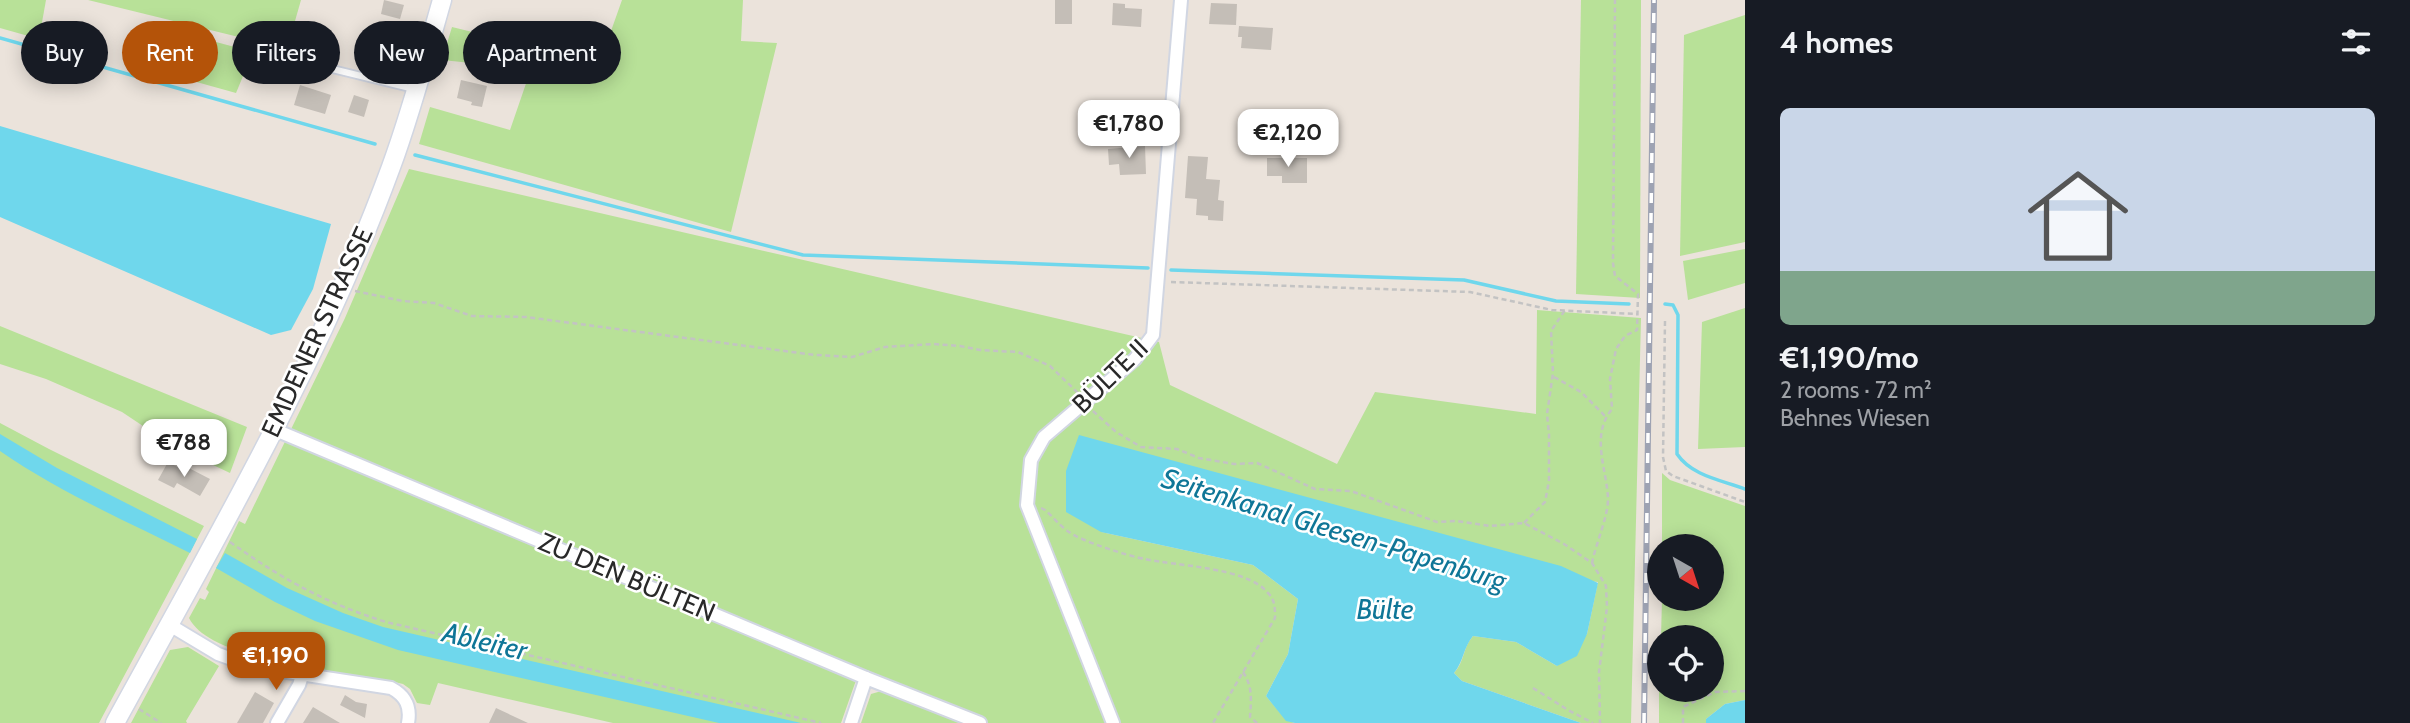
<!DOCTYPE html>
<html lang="en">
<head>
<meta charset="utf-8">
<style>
  :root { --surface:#171b24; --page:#20242c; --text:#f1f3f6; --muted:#9ea1a6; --line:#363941; --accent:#b45309 }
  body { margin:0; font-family:Cabin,sans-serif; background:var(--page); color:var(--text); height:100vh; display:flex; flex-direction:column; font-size:26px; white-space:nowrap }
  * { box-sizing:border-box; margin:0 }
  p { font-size:23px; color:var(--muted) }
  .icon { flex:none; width:38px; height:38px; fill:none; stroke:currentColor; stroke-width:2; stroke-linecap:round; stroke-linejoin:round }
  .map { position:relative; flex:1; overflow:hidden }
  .side { display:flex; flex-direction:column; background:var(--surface); width:665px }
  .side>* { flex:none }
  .hud { position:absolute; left:21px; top:21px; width:665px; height:63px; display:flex; gap:14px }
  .needle { width:46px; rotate:141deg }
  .controls { position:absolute; left:1647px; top:534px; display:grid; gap:14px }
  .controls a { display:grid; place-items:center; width:77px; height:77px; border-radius:50%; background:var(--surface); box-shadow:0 4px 18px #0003; font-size:35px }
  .price { position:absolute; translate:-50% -60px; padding:0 16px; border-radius:14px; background:#fff; color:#222; font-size:23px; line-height:46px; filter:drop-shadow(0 2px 4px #0008) }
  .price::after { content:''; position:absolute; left:50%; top:42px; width:21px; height:16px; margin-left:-10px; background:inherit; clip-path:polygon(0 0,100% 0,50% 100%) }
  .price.on { background:var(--accent); color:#fff }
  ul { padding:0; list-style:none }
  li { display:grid; align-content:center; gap:14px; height:371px; padding:0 35px }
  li+li { border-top:2px solid var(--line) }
  li span { display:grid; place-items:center; height:217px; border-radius:10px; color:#555 }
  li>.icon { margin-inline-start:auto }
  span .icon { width:126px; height:126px; fill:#fffc; stroke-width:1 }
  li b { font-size:30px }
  h2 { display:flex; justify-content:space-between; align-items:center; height:84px; padding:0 35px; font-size:30px }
  .tag { padding:0 24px; border-radius:32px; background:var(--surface); box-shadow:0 4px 18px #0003; font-size:24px; line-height:63px }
  .tag.on { background:var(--accent); color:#fff }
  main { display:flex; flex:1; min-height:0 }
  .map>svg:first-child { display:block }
</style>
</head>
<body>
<main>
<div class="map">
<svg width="1745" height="723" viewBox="0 0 1745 723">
  <rect width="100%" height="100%" fill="#ebe3db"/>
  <g fill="#b8e198">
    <path d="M0,0H46L39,39L0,28Z"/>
    <path d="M88,0H301L287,49Z"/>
    <path d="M622,0H743L741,41L777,43L731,232L419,144L430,107L510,130L531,69L442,60L452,27L538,48L545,26L611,31Z"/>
    <path d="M1581,0H1641L1640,298L1576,294Z"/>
    <path d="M1745,15V242L1680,256L1684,35Z"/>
    <path d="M146,23L253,52L236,93L132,64Z"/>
    <path d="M409,169L1159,342L1170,385L1337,464L1375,392L1536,414L1537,310L1641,318L1631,723H1581L1462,681L1454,673C1465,661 1462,649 1473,636L1516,642L1557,666L1587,634L1598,582L1101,532L1253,565L1298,599L1288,654L1266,696L1286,720L1295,723H988L860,669L841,723H613L438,683L430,705L417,703L410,689L403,684C354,671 212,664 189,618L200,598L205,600L209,592L206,589L239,521L245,524L345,318Z"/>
    <path d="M1745,249V283L1688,300L1683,261Z"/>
    <path d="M1745,308V447L1698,449L1702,322Z"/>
    <path d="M0,326L247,427L230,473L173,446L122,412L46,379L0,364Z"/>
    <path d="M0,423L49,449L204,526L99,723H0Z"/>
    <path d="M1662,473L1670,480L1745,506V700L1725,704L1706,719V723H1659V690H1712V637H1661L1662,599L1712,598V546H1662Z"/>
    <path d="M188,647L219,666L186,721L187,723H131L170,650Z"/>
    <path d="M885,690L894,693L962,723H861L871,694Z"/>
  </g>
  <g fill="#6fd7ec">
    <path d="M0,126L331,224L313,289L291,330L271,335L0,217Z"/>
    <path d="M0,434L57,468L197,539L190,553C126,521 59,492 0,451Z"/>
    <path d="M1079,435L1561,566L1598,583L1587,634L1577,656L1557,666L1516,642L1473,636C1463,648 1464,661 1454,673L1462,681L1581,723H1295L1286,721L1266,696L1288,654L1298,599L1253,565L1101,532L1066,512V471Z"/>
    <path d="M225,553L287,588L343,613L383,627L801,723H719L398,650L315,621L275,602L216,568Z"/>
    <path d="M1745,700V723H1706V719L1725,704Z"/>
  </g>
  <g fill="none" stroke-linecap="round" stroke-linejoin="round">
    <g stroke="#6fd7ec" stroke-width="3.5">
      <path d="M0,38L375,144"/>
      <path d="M415,155L803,255L1148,268"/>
      <path d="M1171,270L1464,280L1556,301L1629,304"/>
      <path d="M1665,304L1673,305L1678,315L1677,454C1692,476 1721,480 1745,489"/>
    </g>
  </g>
  <g fill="#c4beb7">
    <path d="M384,0L404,5L400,19L381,14Z"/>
    <rect x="1055" y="0" width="17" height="24"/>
    <path d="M1113,3L1125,4V8L1142,9L1141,27L1112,25Z"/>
    <path d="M1211,3L1237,4L1236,25L1209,24Z"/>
    <path d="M1239,26L1273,28L1271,50L1241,48L1242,37H1238Z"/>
    <path d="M373,41L389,47L382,66L367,60Z"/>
    <path d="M461,80L487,86L482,107L471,105L472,102L457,98Z"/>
    <path d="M300,85L331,95L325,114L294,105Z"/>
    <path d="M354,95L369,100L364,117L348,112Z"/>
    <path d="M1145,146L1146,174L1120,175L1119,164L1109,165L1108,149Z"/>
    <path d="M1188,156L1208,157L1206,179L1220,180L1218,200L1224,201L1223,221L1208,220V216L1196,215L1197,199L1185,198Z"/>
    <path d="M1267,158H1307V183H1282V176H1267Z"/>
    <path d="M168,462L183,470L185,466L210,479L200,496L177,483L174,488L158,480Z"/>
    <path d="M255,692L274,703L263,723H237Z"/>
    <path d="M345,695L356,702L367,704L365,718L340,705Z"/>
    <path d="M313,707L340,723H303Z"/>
    <path d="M496,708L528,723H489Z"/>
  </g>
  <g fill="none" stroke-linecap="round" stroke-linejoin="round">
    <defs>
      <path id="lane" d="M312,64L414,89"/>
      <g id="street">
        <path d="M273,429L866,678L980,723"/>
        <path d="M168,624L218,654L254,667L391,688C406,696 411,707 408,723"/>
        <path d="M277,723L299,685L303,673"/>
        <path d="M851,723L866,678"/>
        <path d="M1113,723L1027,505L1031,460L1044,437L1135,359L1153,335L1181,0"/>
      </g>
      <path id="secondary" d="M115,723C214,542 320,361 391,167C411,113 426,56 442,0"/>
    </defs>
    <use href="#lane" stroke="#d1d6e2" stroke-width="10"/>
    <use href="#street" stroke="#d1d6e2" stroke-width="16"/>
    <use href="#secondary" stroke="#d1d6e2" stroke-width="21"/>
    <g stroke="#c3c3c3" stroke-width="2.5" stroke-dasharray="5 3.5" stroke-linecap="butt">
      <path d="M1171,282L1470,292L1552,310L1637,314"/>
      <path d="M355,291L403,301L434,303L472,316L526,317L815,355L852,357L885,347L933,344L960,346L980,350L1018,352L1050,366L1078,393"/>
      <path d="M1665,321L1663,457L1666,471L1673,476L1745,502"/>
      <path d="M1554,377L1581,392L1606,417"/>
      <path d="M1093,411L1116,432L1141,447L1177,449L1199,458L1234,464L1257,463L1315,489L1351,491L1437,522L1457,521L1490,526L1524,523L1564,544L1592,563L1606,586L1607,607L1599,672L1600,723"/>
      <path d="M1041,508L1045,510C1053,517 1060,526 1069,532C1081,541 1128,556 1145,559C1176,566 1247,567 1268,593C1275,600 1275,608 1275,618L1213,723"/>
      <path d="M1524,523L1545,502L1549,481V434L1547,414L1553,373L1551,331L1565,310"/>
      <path d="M230,542C282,579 325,603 386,622L821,723"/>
      <path d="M1592,563C1596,543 1608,517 1608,499C1607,469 1590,436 1612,409L1610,379L1616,349L1625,336L1637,330L1638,294L1615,276L1613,263L1615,0"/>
      <path d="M1243,672C1253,687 1251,700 1250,717L1257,723"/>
      <path d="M1533,688L1568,710L1593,723"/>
      <path d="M139,709L161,723"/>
      <path d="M1683,723V707L1715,692L1745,691"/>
    </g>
    <use href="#lane" stroke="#fff" stroke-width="6"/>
    <use href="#street" stroke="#fff" stroke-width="12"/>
    <use href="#secondary" stroke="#fff" stroke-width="18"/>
    <defs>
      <path id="rail" d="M1644,723L1654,0"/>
    </defs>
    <use href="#rail" stroke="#9ea3b3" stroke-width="6"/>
    <use href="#rail" stroke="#fff" stroke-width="3.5" stroke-dasharray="10" stroke-linecap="butt"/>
  </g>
  <g text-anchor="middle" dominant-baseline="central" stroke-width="5" stroke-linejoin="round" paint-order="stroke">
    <g font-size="26" fill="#292929" stroke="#fff">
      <text transform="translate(317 332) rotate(-65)">EMDENER STRASSE</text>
      <text transform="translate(1110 376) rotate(-44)">BÜLTE II</text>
      <text transform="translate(627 577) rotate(23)">ZU DEN BÜLTEN</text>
    </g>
    <g font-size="28" font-style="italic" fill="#0f7697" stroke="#fff">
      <text transform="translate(1334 529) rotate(17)">Seitenkanal Gleesen-Papenburg</text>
      <text x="1385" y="609">Bülte</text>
      <text transform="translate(485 641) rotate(13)">Ableiter</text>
    </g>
  </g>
</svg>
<div class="controls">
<a><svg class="needle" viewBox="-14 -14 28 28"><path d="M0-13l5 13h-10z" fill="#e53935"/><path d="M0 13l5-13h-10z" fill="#9ea1a6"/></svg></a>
<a><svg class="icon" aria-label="locate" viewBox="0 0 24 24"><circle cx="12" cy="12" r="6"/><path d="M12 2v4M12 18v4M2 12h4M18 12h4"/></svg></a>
</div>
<b class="price" style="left:1129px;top:160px">€1,780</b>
<b class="price" style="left:1288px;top:169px">€2,120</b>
<b class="price" style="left:184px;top:479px">€788</b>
<b class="price on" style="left:276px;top:692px">€1,190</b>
<div class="hud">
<a class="tag">Buy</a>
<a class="tag on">Rent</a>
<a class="tag">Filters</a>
<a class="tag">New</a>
<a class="tag">Apartment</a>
</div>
</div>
<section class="side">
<h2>4 homes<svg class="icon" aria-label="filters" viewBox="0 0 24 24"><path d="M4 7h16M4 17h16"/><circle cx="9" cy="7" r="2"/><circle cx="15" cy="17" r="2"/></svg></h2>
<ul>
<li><span style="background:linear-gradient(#c9d6e8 75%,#7fa58c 0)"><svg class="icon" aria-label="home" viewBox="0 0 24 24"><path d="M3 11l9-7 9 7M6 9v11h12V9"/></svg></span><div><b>€1,190/mo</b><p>2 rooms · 72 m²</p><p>Behnes Wiesen</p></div></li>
</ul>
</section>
</main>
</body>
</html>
